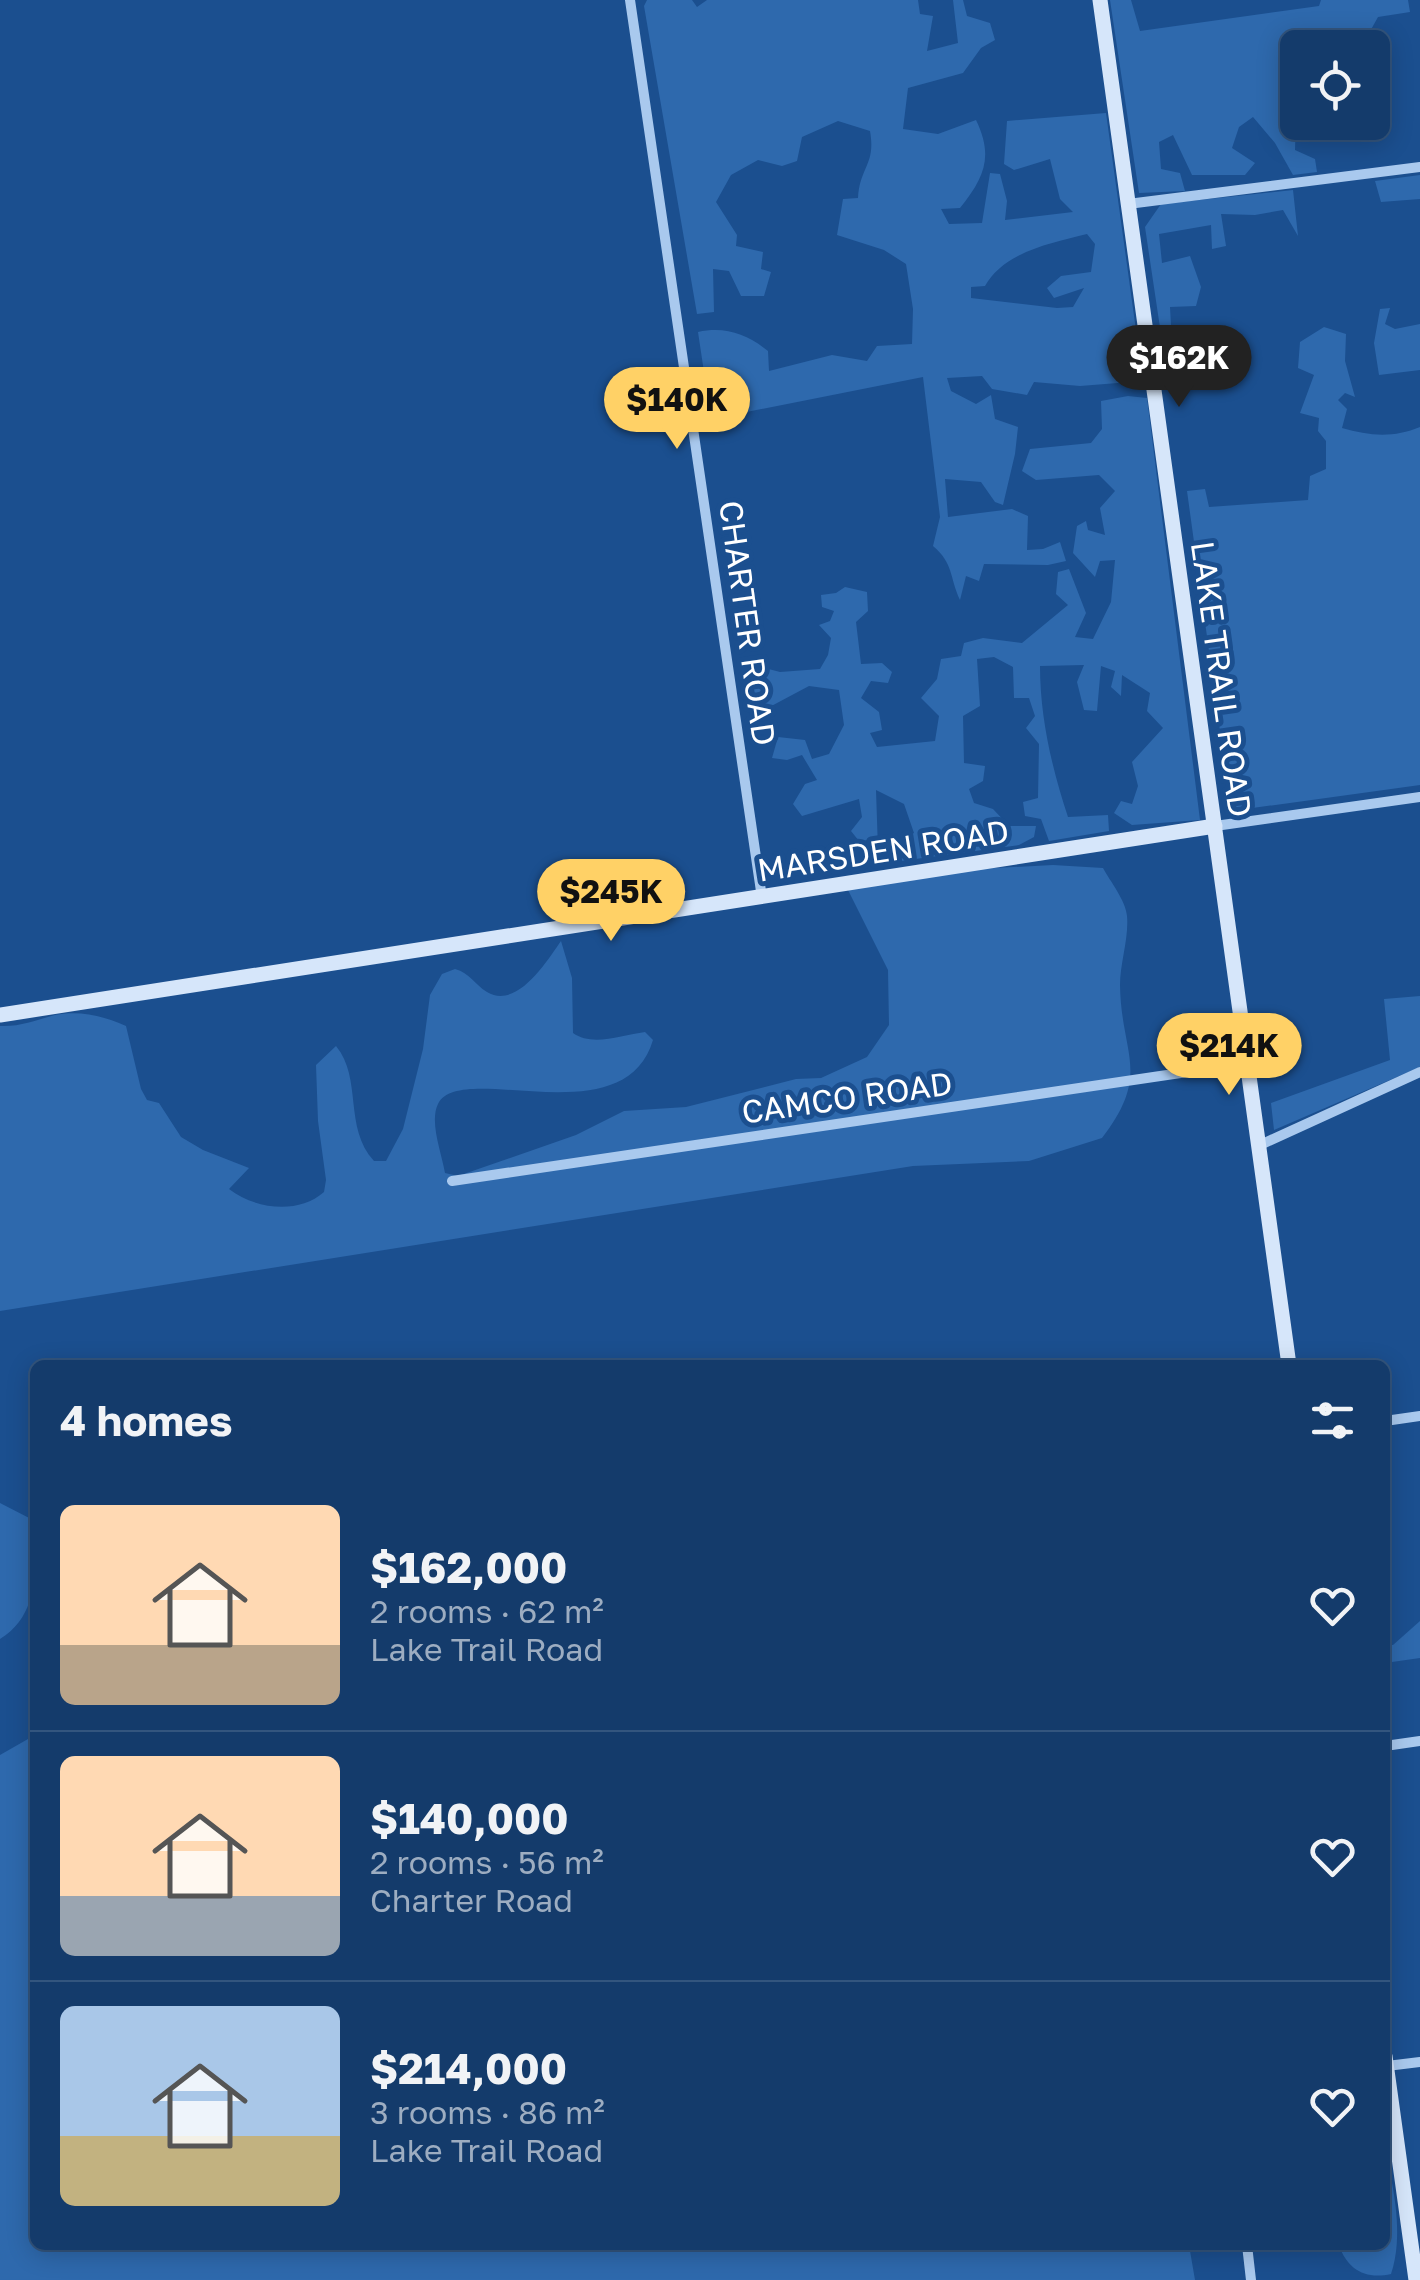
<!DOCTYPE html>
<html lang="en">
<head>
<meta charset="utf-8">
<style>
  :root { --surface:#143b6b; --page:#214673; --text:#f1f3f6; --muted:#9dadc1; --line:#33557e; --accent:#ffd166 }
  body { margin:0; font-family:"Golos Text",sans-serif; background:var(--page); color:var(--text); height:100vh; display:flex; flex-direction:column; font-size:38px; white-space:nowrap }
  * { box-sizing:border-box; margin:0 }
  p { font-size:32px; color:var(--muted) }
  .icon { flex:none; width:55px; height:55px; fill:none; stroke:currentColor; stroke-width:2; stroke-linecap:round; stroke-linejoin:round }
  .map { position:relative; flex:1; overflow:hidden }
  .drawer { position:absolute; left:30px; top:1360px; width:1360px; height:890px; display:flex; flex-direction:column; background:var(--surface); border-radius:15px; box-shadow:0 5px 25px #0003,0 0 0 2px var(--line) }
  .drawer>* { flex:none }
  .fabs { position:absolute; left:1280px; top:30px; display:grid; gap:20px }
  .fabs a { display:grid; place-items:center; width:110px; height:110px; border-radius:15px; background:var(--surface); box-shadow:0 5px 25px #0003,0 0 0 2px var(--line); font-size:50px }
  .price { position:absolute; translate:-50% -85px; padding:0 22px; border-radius:35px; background:var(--accent); color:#111; font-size:32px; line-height:65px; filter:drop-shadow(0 2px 5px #0008) }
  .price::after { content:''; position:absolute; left:50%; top:60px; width:30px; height:22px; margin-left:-15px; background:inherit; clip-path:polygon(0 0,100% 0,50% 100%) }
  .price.on { background:#222; color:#fff }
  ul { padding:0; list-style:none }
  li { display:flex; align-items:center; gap:30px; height:250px; padding:0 30px }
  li+li { border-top:2px solid var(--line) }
  li span { display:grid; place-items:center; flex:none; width:280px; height:200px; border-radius:15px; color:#555 }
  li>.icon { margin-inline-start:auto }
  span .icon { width:120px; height:120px; fill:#fffc; stroke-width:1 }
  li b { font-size:42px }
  h2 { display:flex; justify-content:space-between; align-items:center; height:120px; padding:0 30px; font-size:42px }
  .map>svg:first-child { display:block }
</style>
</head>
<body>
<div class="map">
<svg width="1420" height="2280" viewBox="0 0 1420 2280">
  <rect width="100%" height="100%" fill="#1b4f8f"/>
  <g fill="#2e69ad" fill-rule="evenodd">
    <path d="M647,0H692L697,7L707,0H918L920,14L933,16L927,51L958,43L953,0H963L967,16L990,23L995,40L981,48L963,73L908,88L903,129L938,134L976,120C994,157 984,178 960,208L941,209L949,224L982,223L990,173L1000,174L1007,201L1005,220L1073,212L1060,199L1050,159L1014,170L1004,164L1007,121L1106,113L1143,381L1080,386L1034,382L1027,395L992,389L982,376L947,378L951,391L976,404L991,395L995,419L1018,427L1015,454L1003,505L995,502L981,482L945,479L948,517L1012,509L1028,516L1027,550L1043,549L1060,542L1066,561L1048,565L984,564L979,581L966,576L960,600C949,576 954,564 933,546L940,517L923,377L711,419L698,332C725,326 747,334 768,351L769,371L832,355L867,361L877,346L912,344L913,309L906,264L884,250L837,235L843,199L858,198C860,166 876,165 870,131L838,121L802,137L797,161L782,166L758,160L731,175L716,202L737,235L736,246L763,252L761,269L771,272L764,296H741L729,271L713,269L714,312L697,314L644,6ZM1087,234L1095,244L1091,272L1061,276L1047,288L1054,298L1084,288L1073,307L1057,308L971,298V287L985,286C1004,252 1051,243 1087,234Z"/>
    <path d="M1110,0H1131L1140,31L1319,6L1321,0H1408L1410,12L1378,17L1363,44L1345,30L1340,41L1322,43L1320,31L1288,36L1297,84L1295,150L1315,159L1317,172L1293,175L1275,143L1253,117L1239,127L1232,148L1255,163L1245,175H1192L1173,135L1159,142L1161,169L1180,173L1185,191L1139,193Z"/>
    <path d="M1420,175V199L1381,202L1375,181Z"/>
    <path d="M1293,190L1298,236L1283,210L1255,215L1221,214L1226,246L1212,249L1211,225L1159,234L1162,263L1190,256L1201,287L1196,306L1170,307L1173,362L1182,369L1179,386L1169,388L1145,227L1161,204Z"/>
    <path d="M1390,308L1385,324L1395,329L1420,324V370L1379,375L1374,343L1380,309Z"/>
    <path d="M1324,327L1346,334L1345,361L1355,397L1345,393L1338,400L1347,409L1342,428C1369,436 1394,438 1420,427V785L1231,811L1187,491L1205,489L1209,507L1308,500L1310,476L1326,469V441L1318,431L1319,418L1300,413L1314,375L1298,368L1300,342Z"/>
    <path d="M1128,396L1147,398L1200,820L1132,825L1114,813L1121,801L1132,804L1138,786L1132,762L1163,728L1147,711L1150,693L1122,675L1121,696L1111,687L1115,671L1101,666L1097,711L1084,710L1077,682L1084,665L1040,666C1040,717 1052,769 1068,817L1108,815L1109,831L1049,841L1041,819L1025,816L1023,802L1038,798L1039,744L1026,728L1035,716L1029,698H1014L1013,667L994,657L977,659L980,706L963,716L964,763L985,766L983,781L969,789L974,803L993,809L1009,826H1036L1034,837L1019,845L878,864L888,848L914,833L904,804L876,790L878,850L871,856L870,840L859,841L851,831L862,817L859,799L802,816L793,804L805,784L817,780L802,755L787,760L772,758L778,737L805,740L812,759L829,754L844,725L839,690L809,686L758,713L750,664L780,672L820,669L828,655L831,638L819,625L830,621L834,611L822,607L821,595L836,593L845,587L867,592L868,611L856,622L861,664L882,663L892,672L888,683L871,681L861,698L879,712L882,730L870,733L877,747L935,741L939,716L921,698L937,679L941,659L961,656L964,643L983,638L1022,643L1068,605L1056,594L1058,572L1069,569L1086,613L1075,637L1093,639L1111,602L1115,560L1100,561L1095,577L1073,553L1077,526L1086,521L1088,530L1105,535L1100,508L1115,491L1099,475L1036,480L1022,471L1030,449L1091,443L1102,429L1101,401Z"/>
    <path d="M1053,865L1103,868C1110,881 1126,901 1127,916C1129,938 1120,963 1120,985C1121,1055 1152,1073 1102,1138L1029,1161L913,1166L0,1311V1026C20,1027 36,1020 55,1015C79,1010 104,1016 126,1026L141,1089L147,1100L159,1103L181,1137L203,1150L249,1168L229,1189C255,1209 298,1215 324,1192L326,1180L318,1121L316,1065L336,1046C363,1079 343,1127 374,1161H386L403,1129L423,1049L430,995L442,974L455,969C470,973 474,984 487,992C517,1010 547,961 561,941L572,978L573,1033C592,1047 622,1035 645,1032L653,1040C624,1138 460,1059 438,1104C429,1122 442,1154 445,1173L458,1176L576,1135L624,1111L686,1107L796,1079L821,1078L867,1057L889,1025L888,970L847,888L845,876Z"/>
    <path d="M1420,996V1067L1274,1130L1271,1103L1390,1060L1384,999Z"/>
    <path d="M0,1503L35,1521C35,1564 42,1613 0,1639Z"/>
    <path d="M1420,1621V1658L1385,1663V1645H1393Z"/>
    <path d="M35,1735V2245H1189L1195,2280H0V1755Z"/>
    <path d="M1385,2150C1394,2188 1404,2237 1391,2274C1365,2280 1347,2269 1339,2245H1385Z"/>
  </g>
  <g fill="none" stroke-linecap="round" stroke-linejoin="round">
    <g stroke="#a9c9ee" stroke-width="10">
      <path d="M630,0L762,898"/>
      <path d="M1128,204L1420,167"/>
      <path d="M1215,826L1420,797"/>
      <path d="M1258,1146L1420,1072"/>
      <path d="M452,1181L1248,1063"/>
      <path d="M1385,1421L1420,1416"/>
      <path d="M1385,1746L1420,1741"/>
      <path d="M1387,2066L1420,2062"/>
      <path d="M1247,2245L1251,2280"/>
    </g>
    <g stroke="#d6e6fa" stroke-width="15">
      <path d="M1100,0L1289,1365"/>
      <path d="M0,1015L1215,826"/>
      <path d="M1385,2056L1416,2280"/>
    </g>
  </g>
  <g text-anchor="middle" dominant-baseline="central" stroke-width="10" stroke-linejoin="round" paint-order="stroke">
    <g font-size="32" fill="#fff" stroke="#1b4f8f">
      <text transform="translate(748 623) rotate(82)">CHARTER ROAD</text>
      <text transform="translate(1222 679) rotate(82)">LAKE TRAIL ROAD</text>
      <text transform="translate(883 850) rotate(-9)">MARSDEN ROAD</text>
      <text transform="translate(847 1097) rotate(-8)">CAMCO ROAD</text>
    </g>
  </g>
</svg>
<div class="fabs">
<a><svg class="icon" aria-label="locate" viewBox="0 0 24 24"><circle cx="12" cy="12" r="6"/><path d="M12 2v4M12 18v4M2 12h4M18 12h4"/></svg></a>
</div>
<b class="price on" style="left:1179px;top:410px">$162K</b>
<b class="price" style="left:677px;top:452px">$140K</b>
<b class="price" style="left:611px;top:944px">$245K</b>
<b class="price" style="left:1229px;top:1098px">$214K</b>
<section class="drawer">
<h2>4 homes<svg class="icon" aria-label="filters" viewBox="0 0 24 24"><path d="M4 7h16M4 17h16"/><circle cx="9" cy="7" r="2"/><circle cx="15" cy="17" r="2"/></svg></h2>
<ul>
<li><span style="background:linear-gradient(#ffd9b3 70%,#b9a48a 0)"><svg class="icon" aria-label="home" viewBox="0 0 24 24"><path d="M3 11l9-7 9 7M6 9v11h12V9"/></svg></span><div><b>$162,000</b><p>2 rooms · 62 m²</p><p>Lake Trail Road</p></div><svg class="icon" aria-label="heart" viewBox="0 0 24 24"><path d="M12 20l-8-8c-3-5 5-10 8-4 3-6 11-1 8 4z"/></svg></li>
<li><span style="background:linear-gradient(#ffd9b3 70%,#9aa5b1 0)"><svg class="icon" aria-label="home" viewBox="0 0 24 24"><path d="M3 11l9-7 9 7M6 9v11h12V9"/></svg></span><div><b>$140,000</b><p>2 rooms · 56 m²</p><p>Charter Road</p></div><svg class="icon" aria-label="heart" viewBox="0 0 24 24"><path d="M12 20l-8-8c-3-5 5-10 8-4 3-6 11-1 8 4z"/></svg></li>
<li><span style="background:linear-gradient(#a9c7e8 65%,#c2b280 0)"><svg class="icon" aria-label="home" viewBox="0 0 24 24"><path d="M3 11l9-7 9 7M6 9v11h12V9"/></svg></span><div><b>$214,000</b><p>3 rooms · 86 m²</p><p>Lake Trail Road</p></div><svg class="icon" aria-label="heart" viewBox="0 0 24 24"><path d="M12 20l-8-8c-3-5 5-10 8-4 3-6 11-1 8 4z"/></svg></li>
</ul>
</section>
</div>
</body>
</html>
